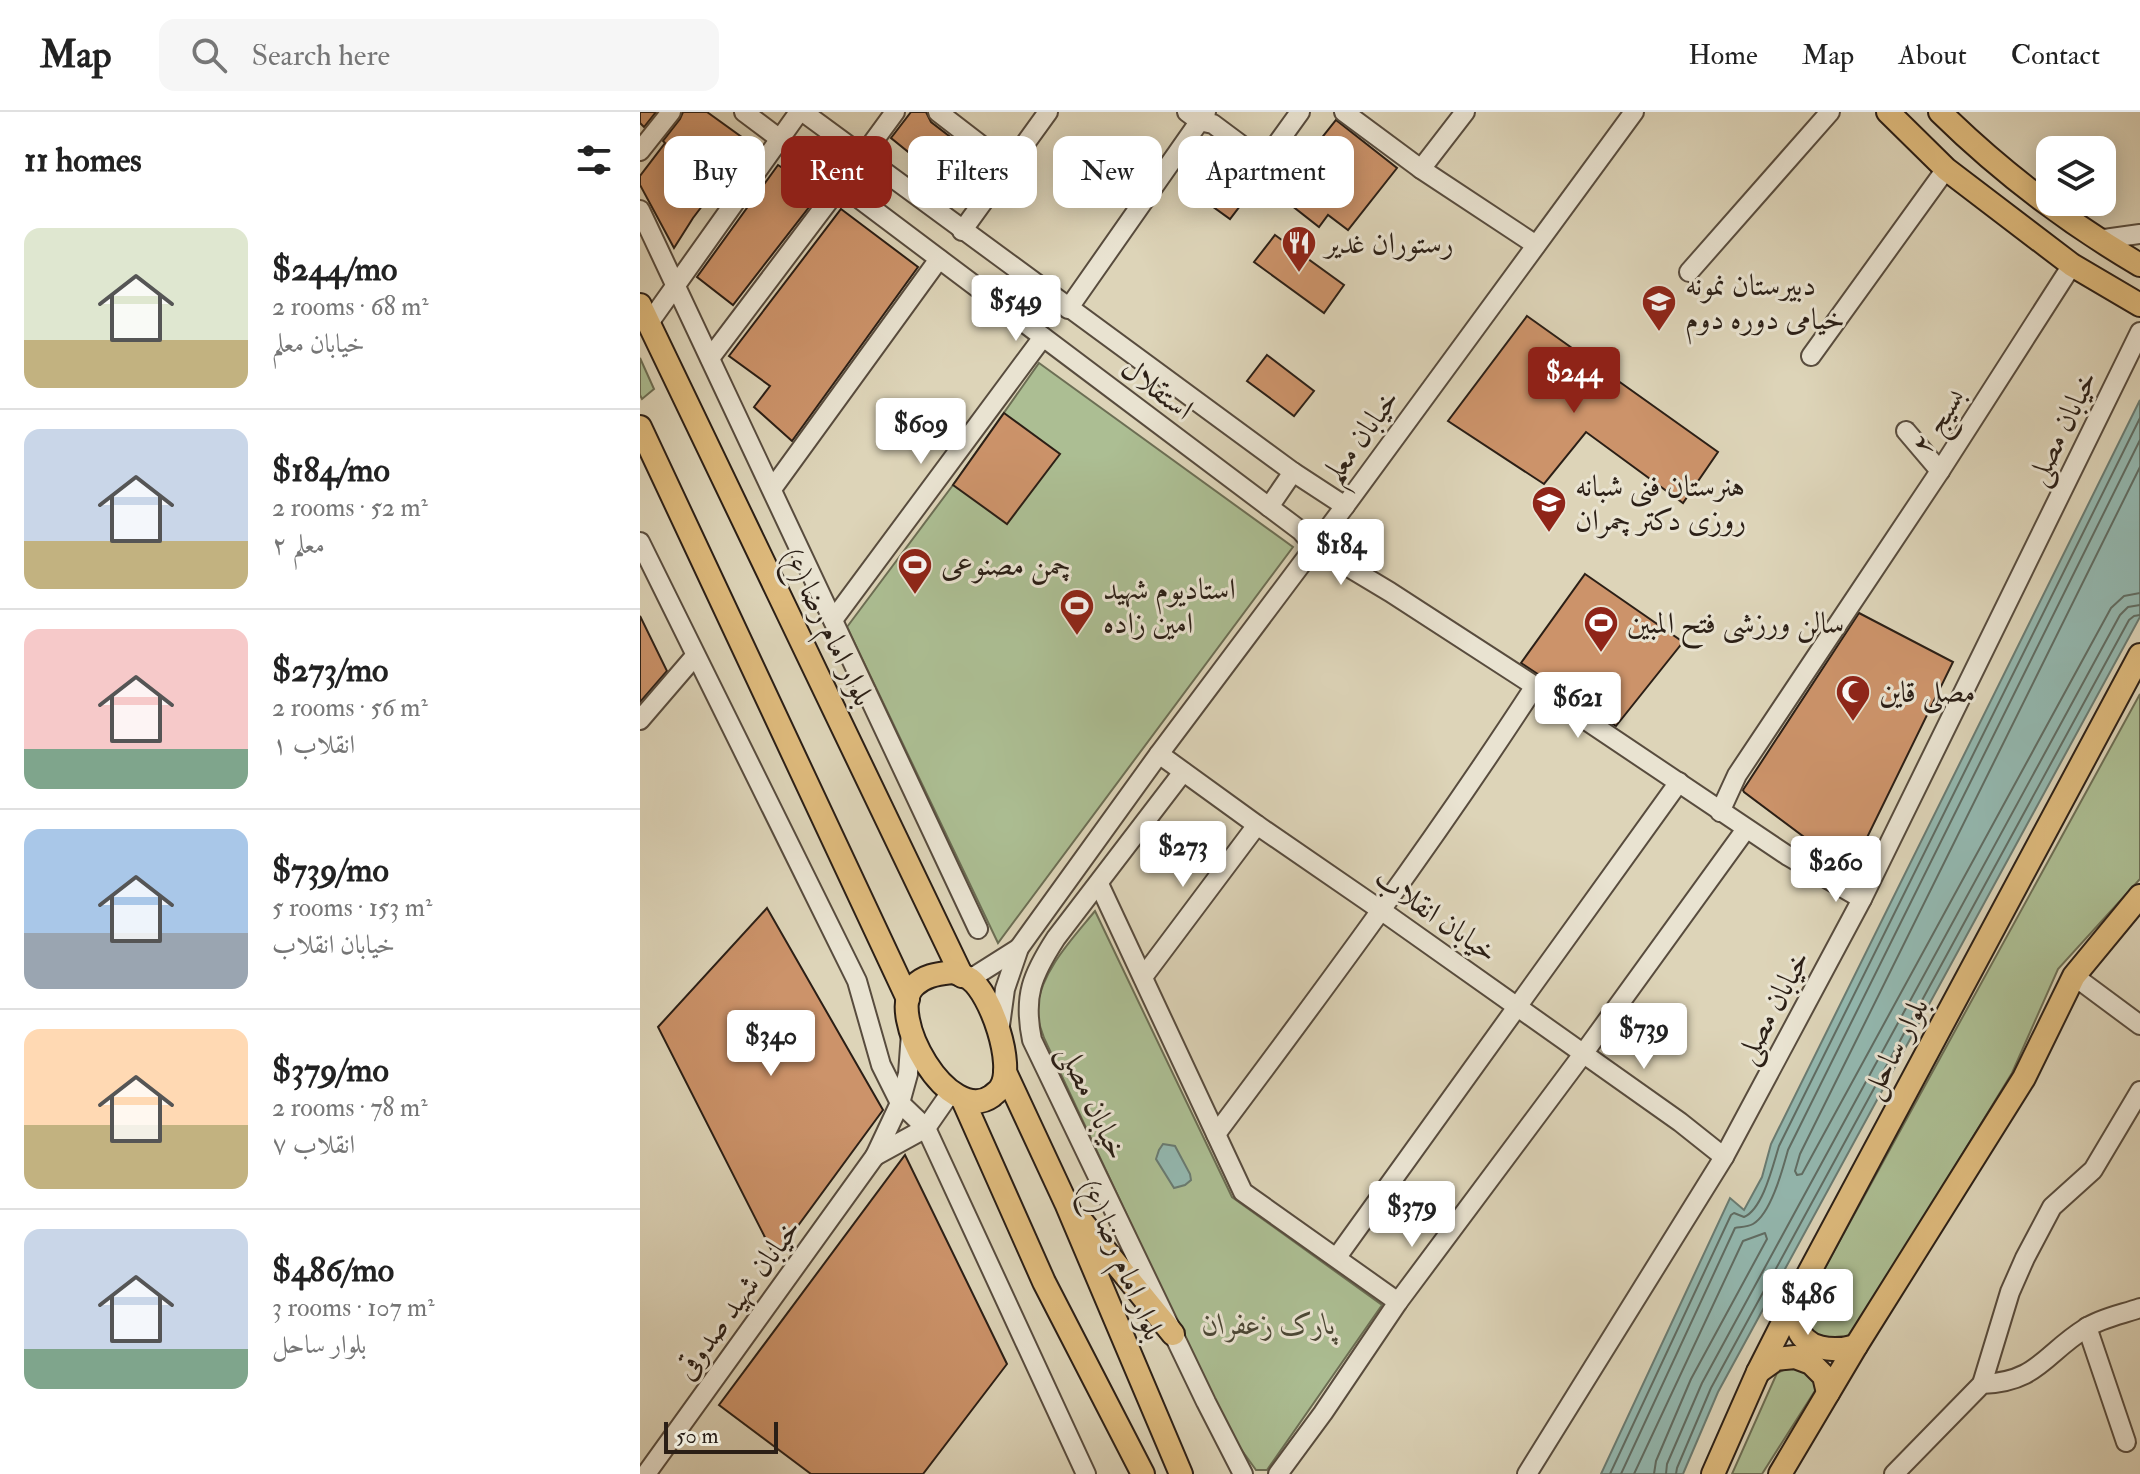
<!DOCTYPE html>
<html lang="en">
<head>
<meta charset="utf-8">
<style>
  :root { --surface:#fff; --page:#f6f6f6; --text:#222; --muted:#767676; --line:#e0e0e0; --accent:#8f2418 }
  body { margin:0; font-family:"IM FELL Double Pica",Amiri,serif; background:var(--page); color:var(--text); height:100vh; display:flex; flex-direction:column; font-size:30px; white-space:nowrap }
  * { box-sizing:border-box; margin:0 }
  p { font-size:26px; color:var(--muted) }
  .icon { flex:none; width:44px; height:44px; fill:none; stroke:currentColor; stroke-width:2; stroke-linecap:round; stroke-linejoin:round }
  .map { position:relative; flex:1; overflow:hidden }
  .drawer { display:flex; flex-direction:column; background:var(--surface); width:640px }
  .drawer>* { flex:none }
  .banner { position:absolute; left:24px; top:24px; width:760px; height:72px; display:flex; gap:16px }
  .fabs { position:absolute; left:1396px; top:24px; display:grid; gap:16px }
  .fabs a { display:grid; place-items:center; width:80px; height:80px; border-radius:16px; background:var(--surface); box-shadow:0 4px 20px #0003; font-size:40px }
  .scale { position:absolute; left:24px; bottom:20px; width:114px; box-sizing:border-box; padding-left:8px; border:4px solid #2b1f16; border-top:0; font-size:22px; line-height:28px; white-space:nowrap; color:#2b1f16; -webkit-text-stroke:6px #e9e3d1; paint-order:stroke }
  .price { position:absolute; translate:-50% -68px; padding:0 18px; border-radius:8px; background:#fff; color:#222; font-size:26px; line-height:52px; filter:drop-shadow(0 2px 4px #0008) }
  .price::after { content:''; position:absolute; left:50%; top:48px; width:24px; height:18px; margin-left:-12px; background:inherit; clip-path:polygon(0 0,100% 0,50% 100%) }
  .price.active { background:var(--accent); color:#fff }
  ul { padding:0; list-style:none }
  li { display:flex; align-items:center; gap:24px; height:200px; padding:0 24px }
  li+li { border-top:2px solid var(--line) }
  li span { display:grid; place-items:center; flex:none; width:224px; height:160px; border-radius:16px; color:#555 }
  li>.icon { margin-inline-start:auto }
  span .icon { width:96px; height:96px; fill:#fffc; stroke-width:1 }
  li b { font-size:34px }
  h2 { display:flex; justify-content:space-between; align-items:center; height:96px; padding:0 24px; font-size:34px }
  .tag { padding:0 28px; border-radius:16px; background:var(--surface); box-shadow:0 4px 20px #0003; font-size:28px; line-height:72px }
  .tag.active { background:var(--accent); color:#fff }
  header { display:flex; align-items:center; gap:48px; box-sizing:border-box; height:112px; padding:0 40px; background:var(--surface); border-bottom:2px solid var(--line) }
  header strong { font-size:38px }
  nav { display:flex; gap:44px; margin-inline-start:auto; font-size:28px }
  .search { width:560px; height:72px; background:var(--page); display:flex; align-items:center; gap:20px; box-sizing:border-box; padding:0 28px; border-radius:16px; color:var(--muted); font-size:30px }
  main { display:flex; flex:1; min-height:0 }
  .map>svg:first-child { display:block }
</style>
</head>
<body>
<header>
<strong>Map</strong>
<div class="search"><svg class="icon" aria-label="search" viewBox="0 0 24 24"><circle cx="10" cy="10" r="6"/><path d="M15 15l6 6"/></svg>Search here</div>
<nav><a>Home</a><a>Map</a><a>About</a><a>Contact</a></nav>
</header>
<main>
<section class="drawer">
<h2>11 homes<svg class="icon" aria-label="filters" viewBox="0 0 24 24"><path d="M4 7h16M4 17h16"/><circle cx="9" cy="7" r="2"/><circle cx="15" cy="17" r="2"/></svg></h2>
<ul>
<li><span style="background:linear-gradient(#dfe7d0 70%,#c2b280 0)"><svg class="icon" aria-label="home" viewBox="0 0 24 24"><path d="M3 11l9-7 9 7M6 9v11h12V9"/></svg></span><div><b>$244/mo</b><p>2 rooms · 68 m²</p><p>خیابان معلم</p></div></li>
<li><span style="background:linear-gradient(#c9d6e8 70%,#c2b280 0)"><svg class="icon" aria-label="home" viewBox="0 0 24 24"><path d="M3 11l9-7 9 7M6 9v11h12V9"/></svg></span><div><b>$184/mo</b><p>2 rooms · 52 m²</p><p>معلم ۲</p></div></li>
<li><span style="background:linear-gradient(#f6c9c9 75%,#7fa58c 0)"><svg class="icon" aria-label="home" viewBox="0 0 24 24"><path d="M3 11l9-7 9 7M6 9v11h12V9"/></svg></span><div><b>$273/mo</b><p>2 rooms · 56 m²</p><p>انقلاب ۱</p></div></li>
<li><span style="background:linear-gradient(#a9c7e8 65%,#9aa5b1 0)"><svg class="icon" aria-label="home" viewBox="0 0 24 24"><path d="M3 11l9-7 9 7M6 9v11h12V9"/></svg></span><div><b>$739/mo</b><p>5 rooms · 153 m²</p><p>خیابان انقلاب</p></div></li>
<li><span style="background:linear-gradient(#ffd9b3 60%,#c2b280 0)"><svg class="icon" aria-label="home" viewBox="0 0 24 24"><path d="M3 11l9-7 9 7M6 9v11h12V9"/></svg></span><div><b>$379/mo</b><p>2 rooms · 78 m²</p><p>انقلاب ۷</p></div></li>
<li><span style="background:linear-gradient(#c9d6e8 75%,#7fa58c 0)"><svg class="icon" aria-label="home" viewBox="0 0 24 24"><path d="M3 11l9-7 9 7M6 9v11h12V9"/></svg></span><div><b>$486/mo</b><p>3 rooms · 107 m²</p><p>بلوار ساحل</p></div></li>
</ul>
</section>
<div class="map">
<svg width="1500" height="1362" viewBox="0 0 1500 1362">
  <rect width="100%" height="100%" fill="#ddd4b8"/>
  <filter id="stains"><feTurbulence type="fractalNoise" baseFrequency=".0025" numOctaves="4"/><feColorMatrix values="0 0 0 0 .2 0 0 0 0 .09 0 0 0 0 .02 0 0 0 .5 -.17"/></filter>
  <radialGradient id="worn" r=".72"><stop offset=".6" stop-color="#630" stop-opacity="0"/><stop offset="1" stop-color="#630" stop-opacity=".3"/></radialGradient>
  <g fill="#acbe93" stroke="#6c6e54" stroke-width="2">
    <path d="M0,246L14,277L2,287L0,283Z"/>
    <path d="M399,251L653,435L358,831L207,515L313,373Z"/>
    <path d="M1500,582V767L1418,857L1372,961L1207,1231C1177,1227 1166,1225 1165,1192Z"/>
    <path d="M455,799L592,1085L742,1193L627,1358H616L588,1319L404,926C401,917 396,905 397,895C402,858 432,827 455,799Z"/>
    <path d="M1150,1255L1164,1260L1178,1274L1122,1362H1092L1137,1261Z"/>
  </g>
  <g fill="#93b8b0" stroke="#697b72" stroke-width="2">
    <path d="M1500,288V505L1078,1280L1043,1362H961L1090,1086L1104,1098L1122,1065L1131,1032Z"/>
    <path d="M523,1032L535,1034L550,1062L551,1068L545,1073L534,1076L516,1047L519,1038Z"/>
  </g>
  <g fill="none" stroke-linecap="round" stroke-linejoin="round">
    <g stroke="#5f6c63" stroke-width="2">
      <path d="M1500,355L1160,1042L1155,1059L1157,1063L1162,1062L1471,496L1484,484L1500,481"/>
      <path d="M970,1362L1091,1103L1094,1101L1104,1105C1123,1097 1133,1053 1139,1034L1500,306"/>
      <path d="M981,1362L1095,1116C1101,1115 1108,1115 1113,1112C1131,1102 1143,1056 1148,1038L1500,328"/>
      <path d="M994,1362L1103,1129L1125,1121L1127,1127L1051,1267L1016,1349L1014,1362"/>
      <path d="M1026,1362L1027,1352L1062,1271L1480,503L1488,495L1500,493"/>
      <path d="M1036,1362L1037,1356L1071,1276L1489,508L1494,504L1500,503"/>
    </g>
  </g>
  <g fill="#cc936a" stroke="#2b1f16" stroke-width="2">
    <path d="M0,0H16L4,15L0,11Z"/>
    <path d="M43,0H67L110,31L53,106L34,136L0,73V64L25,31L23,29L40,7Z"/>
    <path d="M271,0H286L291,10L352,57L329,89L251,26Z"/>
    <path d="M696,8L757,56L708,118L688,103L679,115L637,82Z"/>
    <path d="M138,53L180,81L93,193L57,165Z"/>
    <path d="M580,54L613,77L590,107L558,84Z"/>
    <path d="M201,97L278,155L152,329L114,295L130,274L89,244Z"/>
    <path d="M635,123L704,173L684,201L614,150Z"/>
    <path d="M887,204L1078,340L1043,391L946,320L904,372L808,309Z"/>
    <path d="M627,243L674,279L654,304L607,269Z"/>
    <path d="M364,301L420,342L367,412L313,373Z"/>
    <path d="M945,462L1043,530L976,614L881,551Z"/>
    <path d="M1219,501L1313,550L1216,748L1203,754L1104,680L1103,678Z"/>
    <path d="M0,504L27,559L0,590Z"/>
    <path d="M127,796L243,998L135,1145L18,915Z"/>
    <path d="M265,1043L367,1252L283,1362H171L79,1293Z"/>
  </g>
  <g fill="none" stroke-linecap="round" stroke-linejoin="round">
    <defs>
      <g id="minor">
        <path d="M104,0L661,419L675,435L750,480L895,574L1148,744L1222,787"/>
        <path d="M163,0L653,360L705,394"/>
        <path d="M298,0L368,54"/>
        <path d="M547,0L559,9L573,12L624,50L660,0"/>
        <path d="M704,0L781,57L896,133"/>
        <path d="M0,39L31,0"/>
        <path d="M222,45L255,0"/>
        <path d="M781,57L825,0"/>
        <path d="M0,98L338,817"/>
        <path d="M322,119L408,0"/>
        <path d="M1457,128L1500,122"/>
        <path d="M1049,160L1190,0"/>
        <path d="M428,197L566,0"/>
        <path d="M9,211L159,0"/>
        <path d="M1171,244L1306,57"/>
        <path d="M70,246L200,74"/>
        <path d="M1266,319L1300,359"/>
        <path d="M132,377L299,147"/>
        <path d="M629,395L653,360"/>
        <path d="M0,430L217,869L241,953L260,991L286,1016L446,1362"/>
        <path d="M193,508L403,225"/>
        <path d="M0,608L55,544"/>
        <path d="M519,642L617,713L742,799L1040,1010L1084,1045"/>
        <path d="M543,660L416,826C392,863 383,884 392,928L566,1290L603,1362"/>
        <path d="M1080,700L1097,663L1300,359L1432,153"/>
        <path d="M459,772L603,1080L758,1190"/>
        <path d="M1434,864L1500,913"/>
        <path d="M503,865L617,713"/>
        <path d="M330,867L379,836"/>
        <path d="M271,921L268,962L260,991L235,1044L286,1016L311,980"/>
        <path d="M359,921L365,877L379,836L519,642L705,394L994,0"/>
        <path d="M576,1022C686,875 795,728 895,574"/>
        <path d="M697,1145L1039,670"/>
        <path d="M1447,1215L1486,1330"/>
        <path d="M1342,1272L1370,1180L1385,1146L1412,1095L1453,1058L1500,979"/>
        <path d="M6,1362L235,1044"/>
        <path d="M638,1362L683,1301L758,1190L943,942L1106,717"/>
        <path d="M887,1362L1084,1045L1222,787L1500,220"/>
        <path d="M1254,1362L1342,1272C1398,1270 1404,1242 1446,1216C1461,1206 1483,1202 1500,1196"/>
      </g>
      <g id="major">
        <path d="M1248,0L1306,57L1432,153L1500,193"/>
        <path d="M1300,0C1360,59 1427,110 1500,153"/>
        <path d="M0,193L322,864"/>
        <path d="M0,315L268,887"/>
        <path d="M313,860C318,862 326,864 330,867C351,882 375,953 361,975C359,979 355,981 352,984C309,1015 245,902 274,874C285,863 298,862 313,860Z"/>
        <path d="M365,960L426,1091L541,1362"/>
        <path d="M323,988L404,1170L503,1362"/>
        <path d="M443,1111L533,1222"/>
        <path d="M1156,1186C1156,1194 1155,1204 1157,1212C1162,1239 1195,1240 1216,1234"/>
        <path d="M1118,1260L1136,1247L1155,1245L1171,1251L1184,1264L1188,1281"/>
        <path d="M1073,1362L1118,1260L1156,1185L1500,543"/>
        <path d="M1140,1362L1216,1234L1384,966L1434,864L1500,784"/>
      </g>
    </defs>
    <use href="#minor" stroke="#584c3e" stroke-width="22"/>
    <use href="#major" stroke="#2b1f16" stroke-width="26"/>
    <use href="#minor" stroke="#e9e3d1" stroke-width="18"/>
    <use href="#major" stroke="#deba7c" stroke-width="22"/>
  </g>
  <defs>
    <symbol id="restaurant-pin" viewBox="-11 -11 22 30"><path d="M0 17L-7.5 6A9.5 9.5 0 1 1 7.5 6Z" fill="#8f2418" stroke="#e9e3d1"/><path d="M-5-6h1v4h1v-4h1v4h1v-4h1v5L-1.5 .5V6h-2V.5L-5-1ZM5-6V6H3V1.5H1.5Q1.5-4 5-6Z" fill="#fff"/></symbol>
    <symbol id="school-pin" viewBox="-11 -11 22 30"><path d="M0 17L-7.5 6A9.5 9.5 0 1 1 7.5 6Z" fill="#8f2418" stroke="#e9e3d1"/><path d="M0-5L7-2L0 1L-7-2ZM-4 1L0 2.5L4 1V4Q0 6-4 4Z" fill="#fff"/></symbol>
    <symbol id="stadium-pin" viewBox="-11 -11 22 30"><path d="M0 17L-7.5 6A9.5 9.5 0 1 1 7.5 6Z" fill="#8f2418" stroke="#e9e3d1"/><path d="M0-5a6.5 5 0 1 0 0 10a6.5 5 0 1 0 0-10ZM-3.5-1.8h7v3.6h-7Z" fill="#fff"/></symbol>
    <symbol id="mosque-pin" viewBox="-11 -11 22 30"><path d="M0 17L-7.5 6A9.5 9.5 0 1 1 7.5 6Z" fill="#8f2418" stroke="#e9e3d1"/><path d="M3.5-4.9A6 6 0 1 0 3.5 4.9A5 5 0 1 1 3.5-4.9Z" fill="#fff"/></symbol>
  </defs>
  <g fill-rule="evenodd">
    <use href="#restaurant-pin" x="639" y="111" width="40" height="54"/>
    <use href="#school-pin" x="999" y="170" width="40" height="54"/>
    <use href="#school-pin" x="889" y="371" width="40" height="54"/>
    <use href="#stadium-pin" x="255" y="433" width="40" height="54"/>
    <use href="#stadium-pin" x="417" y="474" width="40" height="54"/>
    <use href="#stadium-pin" x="941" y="491" width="40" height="54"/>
    <use href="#mosque-pin" x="1193" y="560" width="40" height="54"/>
  </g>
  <g text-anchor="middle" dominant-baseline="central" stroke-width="6" stroke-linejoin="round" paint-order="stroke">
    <g font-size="30" fill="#2b1f16" stroke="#e9e3d1" text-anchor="start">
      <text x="685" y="131">رستوران غدیر</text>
      <text x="1045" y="173">دبیرستان نمونه<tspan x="1045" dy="34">خیامی دوره دوم</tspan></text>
      <text x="935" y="374">هنرستان فنی شبانه<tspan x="935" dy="34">روزی دکتر چمران</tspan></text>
      <text x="301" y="453">چمن مصنوعی</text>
      <text x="463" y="477">استادیوم شهید<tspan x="463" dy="34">امین زاده</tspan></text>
      <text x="987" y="511">سالن ورزشی فتح المبین</text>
      <text x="1239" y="580">مصلی قاین</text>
    </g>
    <g font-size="30" fill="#2b1f16" stroke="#e9e3d1">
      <text transform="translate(517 277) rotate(37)">استقلال</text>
      <text transform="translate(1298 309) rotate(-57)">بسیج ۲</text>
      <text transform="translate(1422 316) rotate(-64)">خیابان مصلی</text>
      <text transform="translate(721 324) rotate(-54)">خیابان معلم</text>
      <text transform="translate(188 515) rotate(64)">بلوار امام رضا (ع)</text>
      <text transform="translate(796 803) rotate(35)">خیابان انقلاب</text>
      <text transform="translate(1133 895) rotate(-62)">خیابان مصلی</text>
      <text transform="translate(1255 936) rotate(-62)">بلوار ساحل</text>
      <text transform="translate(453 990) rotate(65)">خیابان مصلی</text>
      <text transform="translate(482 1148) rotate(67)">بلوار امام رضا (ع)</text>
      <text transform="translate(98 1187) rotate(-54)">خیابان شهید صدوقی</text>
    </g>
    <g font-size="30" font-style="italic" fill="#4b4735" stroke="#e9e3d1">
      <text x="629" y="1212">پارک زعفران</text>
    </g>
  </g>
  <rect width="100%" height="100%" filter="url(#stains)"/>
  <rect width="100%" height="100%" fill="url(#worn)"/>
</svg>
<div class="fabs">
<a><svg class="icon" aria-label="layers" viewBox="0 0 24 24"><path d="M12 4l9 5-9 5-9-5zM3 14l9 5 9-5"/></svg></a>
</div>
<div class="scale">50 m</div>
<b class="price" style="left:376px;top:231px">$549</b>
<b class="price active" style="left:934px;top:303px">$244</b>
<b class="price" style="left:281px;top:354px">$609</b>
<b class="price" style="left:701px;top:475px">$184</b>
<b class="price" style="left:938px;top:628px">$621</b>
<b class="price" style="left:543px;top:777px">$273</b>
<b class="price" style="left:1196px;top:792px">$260</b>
<b class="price" style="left:1004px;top:959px">$739</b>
<b class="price" style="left:131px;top:966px">$340</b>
<b class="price" style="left:772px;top:1137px">$379</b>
<b class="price" style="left:1168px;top:1225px">$486</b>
<div class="banner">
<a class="tag">Buy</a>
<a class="tag active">Rent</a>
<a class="tag">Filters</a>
<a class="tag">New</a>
<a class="tag">Apartment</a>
</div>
</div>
</main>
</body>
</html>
